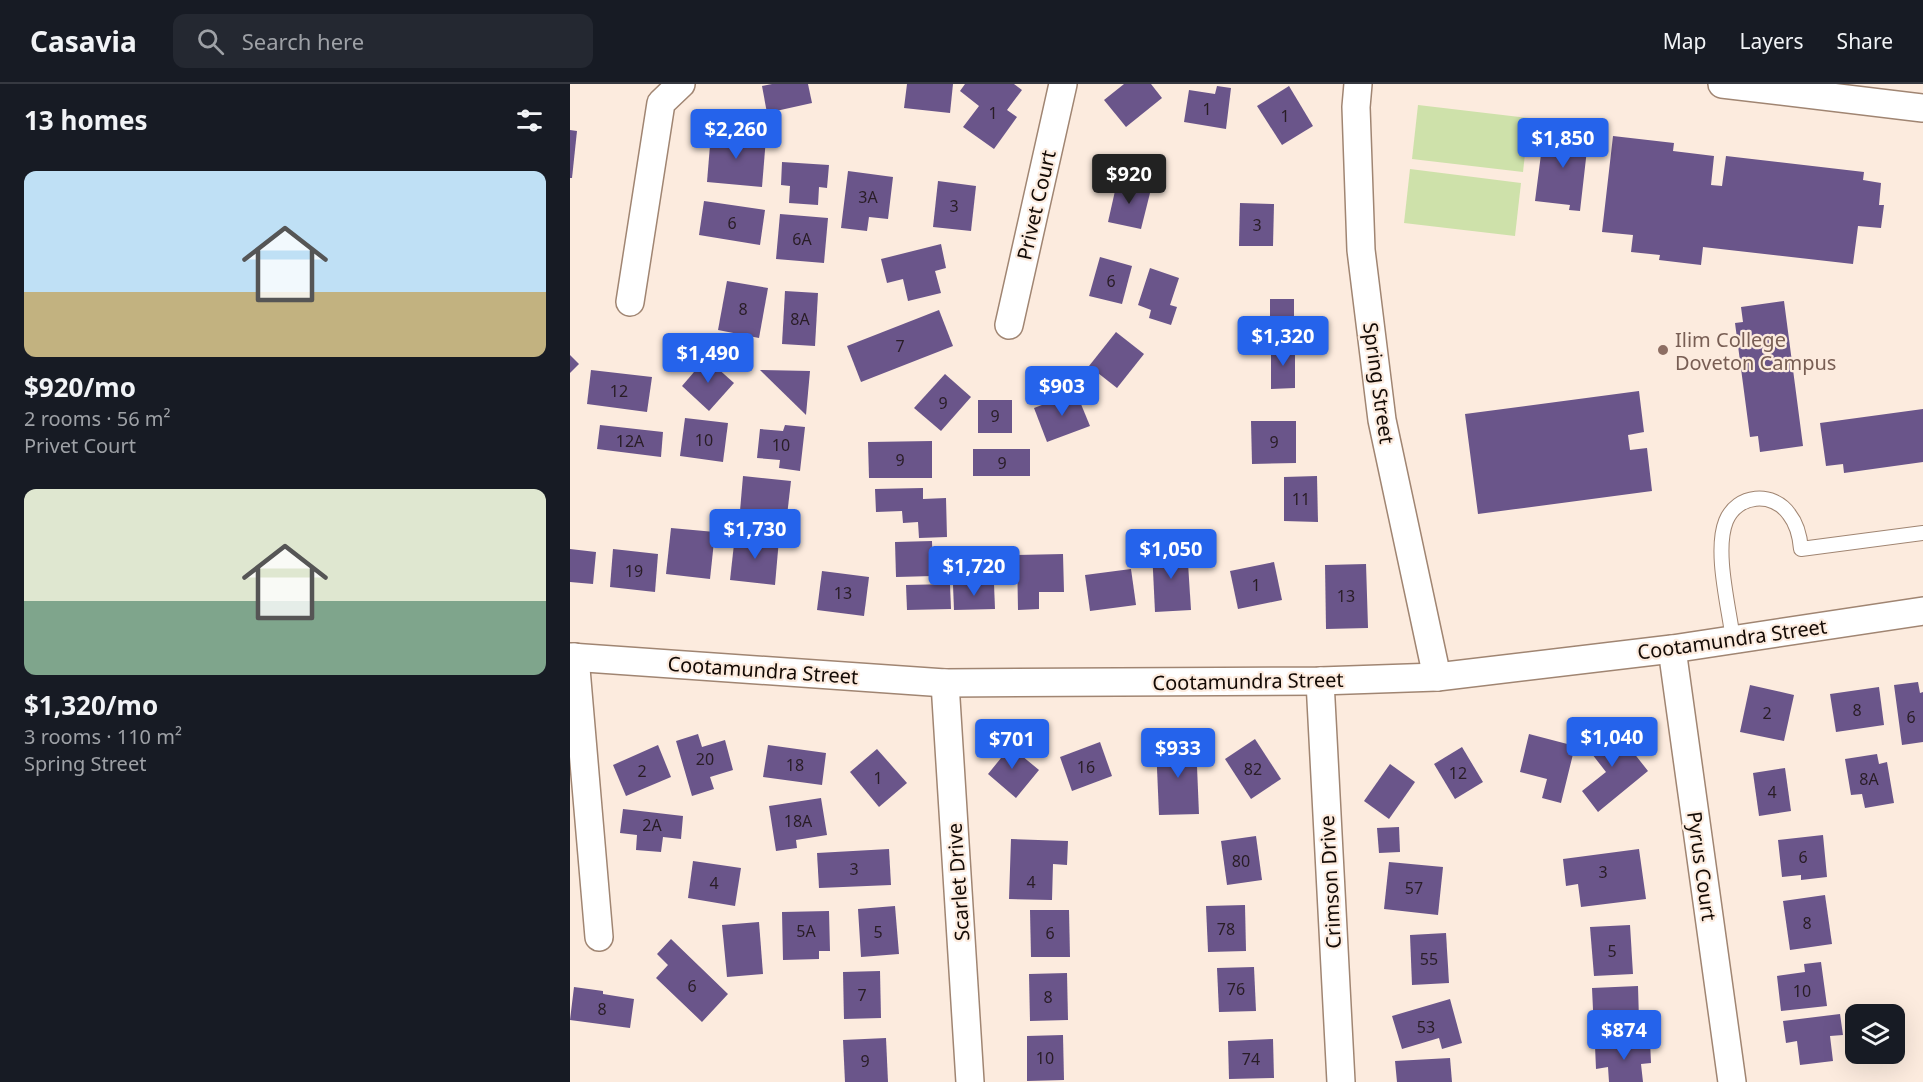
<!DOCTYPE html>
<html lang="en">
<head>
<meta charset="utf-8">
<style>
  :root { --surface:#171b24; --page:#242831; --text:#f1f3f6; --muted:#9ea1a6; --line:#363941; --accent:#2563eb }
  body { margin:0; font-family:"Noto Sans",sans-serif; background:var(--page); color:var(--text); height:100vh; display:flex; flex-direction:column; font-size:22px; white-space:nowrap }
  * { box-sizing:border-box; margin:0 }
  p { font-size:20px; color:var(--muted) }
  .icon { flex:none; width:33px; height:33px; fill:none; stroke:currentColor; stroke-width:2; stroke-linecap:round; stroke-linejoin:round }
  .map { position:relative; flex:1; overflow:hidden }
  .drawer { display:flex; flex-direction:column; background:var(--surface); width:570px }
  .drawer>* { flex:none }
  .buttons { position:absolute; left:1275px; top:920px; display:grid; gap:12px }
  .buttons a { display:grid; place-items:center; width:60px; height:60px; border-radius:12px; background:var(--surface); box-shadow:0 6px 24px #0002; font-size:30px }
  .price { position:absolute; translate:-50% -51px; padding:0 14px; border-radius:6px; background:var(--accent); color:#fff; font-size:20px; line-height:39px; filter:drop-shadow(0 2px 3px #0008) }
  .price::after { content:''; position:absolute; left:50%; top:36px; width:18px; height:14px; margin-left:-9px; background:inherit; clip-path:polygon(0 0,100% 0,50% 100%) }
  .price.selected { background:#222; color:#fff }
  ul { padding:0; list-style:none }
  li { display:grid; align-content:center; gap:12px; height:318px; padding:0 24px }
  li span { display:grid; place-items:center; height:186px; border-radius:12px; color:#555 }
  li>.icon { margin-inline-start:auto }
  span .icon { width:108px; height:108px; fill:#fffc; stroke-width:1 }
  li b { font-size:26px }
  h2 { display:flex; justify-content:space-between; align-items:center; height:72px; padding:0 24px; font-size:26px }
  header { display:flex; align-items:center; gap:36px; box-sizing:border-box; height:84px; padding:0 30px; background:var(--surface); border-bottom:2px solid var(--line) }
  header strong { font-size:28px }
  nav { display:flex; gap:33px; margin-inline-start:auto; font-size:21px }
  .search { width:420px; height:54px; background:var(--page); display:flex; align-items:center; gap:15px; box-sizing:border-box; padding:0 21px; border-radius:12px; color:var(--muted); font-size:22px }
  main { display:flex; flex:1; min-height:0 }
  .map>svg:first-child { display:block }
</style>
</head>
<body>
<header>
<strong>Casavia</strong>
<div class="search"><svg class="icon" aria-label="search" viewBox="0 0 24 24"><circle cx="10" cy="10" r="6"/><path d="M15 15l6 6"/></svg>Search here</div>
<nav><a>Map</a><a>Layers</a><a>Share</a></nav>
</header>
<main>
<section class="drawer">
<h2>13 homes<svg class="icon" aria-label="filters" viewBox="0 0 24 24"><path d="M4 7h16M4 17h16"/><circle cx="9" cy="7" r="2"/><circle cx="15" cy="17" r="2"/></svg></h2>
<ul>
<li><span style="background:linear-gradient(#bfe0f5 65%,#c2b280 0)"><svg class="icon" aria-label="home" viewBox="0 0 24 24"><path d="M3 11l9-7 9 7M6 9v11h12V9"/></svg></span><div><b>$920/mo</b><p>2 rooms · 56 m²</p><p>Privet Court</p></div></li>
<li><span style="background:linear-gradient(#dfe7d0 60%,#7fa58c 0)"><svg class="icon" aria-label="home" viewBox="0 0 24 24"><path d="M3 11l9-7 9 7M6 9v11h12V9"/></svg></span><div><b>$1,320/mo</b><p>3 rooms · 110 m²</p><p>Spring Street</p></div></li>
</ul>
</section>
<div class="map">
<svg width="1353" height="998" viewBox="0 0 1353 998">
  <rect width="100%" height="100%" fill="#fcebde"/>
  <g fill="#cee1aa">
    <path d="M848,21L959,34L953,88L842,75Z"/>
    <path d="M840,85L951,99L945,152L834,139Z"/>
  </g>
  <g fill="#6a558a">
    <path d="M202,0H238L242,19L197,29L192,2Z"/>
    <path d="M337,0H383L380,29L334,24Z"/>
    <path d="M395,0H444L452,6L437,26L447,33L424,65L393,43L409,22L390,7Z"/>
    <path d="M554,0H581L592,14L556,43L534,16Z"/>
    <path d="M647,2L661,4L656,45L614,38L619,6L645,10Z"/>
    <path d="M719,2L743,42L712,61L687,22Z"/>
    <path d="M0,46L7,47L2,94H0Z"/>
    <path d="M1008,46L1019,48L1010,127L999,126L1000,121L965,117L974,47L1008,50Z"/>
    <path d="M141,49L196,54L192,103L137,98Z"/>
    <path d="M1043,52L1104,59L1103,67L1144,72L1141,101L1152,102L1156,72L1294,88L1293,96L1311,99L1309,121H1314L1311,144L1288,142L1283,180L1133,163L1131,181L1089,176L1090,171L1061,168L1063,151L1032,148Z"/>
    <path d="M212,78L259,81L257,104L249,103L248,121L219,119L220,102L211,101Z"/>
    <path d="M278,87L323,93L318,135L299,133L297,147L271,144Z"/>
    <path d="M368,97L406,102L401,147L363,143Z"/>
    <path d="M547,98L581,105L571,145L538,138Z"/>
    <path d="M134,117L195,126L190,161L129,151Z"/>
    <path d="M670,119L704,120L703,162H669Z"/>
    <path d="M210,130L258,134L254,179L206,175Z"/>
    <path d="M371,160L376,184L365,187L371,209L338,217L333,195L317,199L311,175Z"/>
    <path d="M530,173L562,182L552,220L519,212Z"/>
    <path d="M580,184L609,194L600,221L607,223L601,241L579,234L581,226L568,221Z"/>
    <path d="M157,197L198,204L189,254L148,246Z"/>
    <path d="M215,207L248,209L245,262L212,260Z"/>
    <rect x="700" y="215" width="24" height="43"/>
    <path d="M1214,217L1233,362L1190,368L1188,352L1180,353L1165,239L1173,238L1171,223Z"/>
    <path d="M369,226L383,262L291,298L277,262Z"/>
    <path d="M546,248L574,270L547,304L519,282Z"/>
    <path d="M725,260V304L701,305V261Z"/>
    <path d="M0,271L9,280L0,289Z"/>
    <path d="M136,274L164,299L139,327L112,302Z"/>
    <path d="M21,286L82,293L77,328L17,320Z"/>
    <path d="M190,286L240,287L236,331Z"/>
    <path d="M375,290L401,313L371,347L344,324Z"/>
    <path d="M1069,307L1074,348L1058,351L1060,366L1077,364L1082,407L908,430L895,330Z"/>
    <path d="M506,308L520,342L477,358L464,324Z"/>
    <rect x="408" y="316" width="34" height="33"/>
    <path d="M1353,325V378L1274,389L1273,380L1256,382L1250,339Z"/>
    <path d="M115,334L158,339L153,378L110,372Z"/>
    <path d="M681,337H726V379L682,380Z"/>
    <path d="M30,341L93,348L91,373L27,365Z"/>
    <path d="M215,341L235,343L230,387L209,384L210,376L187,374L190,345L213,347Z"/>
    <path d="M362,357V394H299L298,358Z"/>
    <rect x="403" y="365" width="57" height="27"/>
    <path d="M173,392L221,397L217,432L170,427Z"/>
    <path d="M747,392L748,438L714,437V393Z"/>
    <path d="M353,404V415L376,414L377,453L349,454L348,438L333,439L332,427L306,428L305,405Z"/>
    <path d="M101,444L145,448L140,495L96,490Z"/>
    <path d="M165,451L209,455L205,501L160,496Z"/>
    <path d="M362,457L363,492L326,493L325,458Z"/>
    <path d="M617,464L621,526L585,528L582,466Z"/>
    <path d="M0,465L26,468L23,500L0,498Z"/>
    <path d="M43,465L88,470L85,508L40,503Z"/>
    <path d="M493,470L494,508H469V525L448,526L447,471Z"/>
    <path d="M704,478L712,516L668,525L660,487Z"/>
    <path d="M796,480L798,544L756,545L755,481Z"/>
    <path d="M561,485L566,521L520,527L515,491Z"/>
    <path d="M252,487L299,493L294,532L247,526Z"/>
    <path d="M380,500L381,525L337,526L336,501Z"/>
    <path d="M424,500L425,525L384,526L383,501Z"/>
    <path d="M1348,598L1350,609L1353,608V658L1332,661L1324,601Z"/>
    <path d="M1180,601L1224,611L1214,657L1170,648Z"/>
    <path d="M1309,603L1314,641L1266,648L1260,610Z"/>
    <path d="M1041,640L1078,687L1028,728L1012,707L1036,688L1015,661Z"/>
    <path d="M128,650L132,663L155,656L163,686L140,693L144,705L122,712L106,657Z"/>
    <path d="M959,650L1005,662L991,719L972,714L977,695L950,688Z"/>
    <path d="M685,655L711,695L681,715L655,675Z"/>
    <path d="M434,657L469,686L446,714L418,690L431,674L424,668Z"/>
    <path d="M530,658L542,692L502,707L490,673Z"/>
    <path d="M626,659L629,730L589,731L586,661Z"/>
    <path d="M88,661L101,693L56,712L43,681Z"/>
    <path d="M198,661L256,669L252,701L193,693Z"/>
    <path d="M892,663L913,698L885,715L864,680Z"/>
    <path d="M307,665L337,699L309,723L280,688Z"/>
    <path d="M1307,670L1309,680L1317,678L1324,719L1295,724L1292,710L1281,711L1275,675Z"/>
    <path d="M820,680L845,698L819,735L794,717Z"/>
    <path d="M1215,684L1221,727L1189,732L1183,689Z"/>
    <path d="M251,714L257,751L226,756L227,764L206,767L199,722Z"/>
    <path d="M53,725L113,732L111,755L93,753L91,768L66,766L67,751L50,749Z"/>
    <path d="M829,743L830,768L809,769L807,744Z"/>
    <path d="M1253,751L1257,793L1231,796V791L1212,793L1208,756Z"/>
    <path d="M686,752L692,796L657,801L651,757Z"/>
    <path d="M441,755L498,757L497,781L483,780L482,816L439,815Z"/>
    <path d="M319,765L321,801L249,804L247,769Z"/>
    <path d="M1069,765L1076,815L1011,823L1008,800L996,802L993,775Z"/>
    <path d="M123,777L171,784L165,822L118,814Z"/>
    <path d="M819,778L873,783L868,831L814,825Z"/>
    <path d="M1255,811L1262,860L1220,866L1213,817Z"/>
    <path d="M675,821L676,867L638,868L636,822Z"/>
    <path d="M325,822L329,870L291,873L288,825Z"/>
    <path d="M460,826H499L500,873H461Z"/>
    <path d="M259,827L260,867H249V875L213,876L212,828Z"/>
    <path d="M189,838L193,890L157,893L152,841Z"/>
    <path d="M1060,841L1063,890L1024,892L1020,843Z"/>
    <path d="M876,849L879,899L842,901L840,851Z"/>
    <path d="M101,855L158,910L132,938L86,894L98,881L87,870Z"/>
    <path d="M1251,878L1257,922L1211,927L1207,892L1235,888L1234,880Z"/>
    <path d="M684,883L686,927L649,928L647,884Z"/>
    <path d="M310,887L311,934L274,935L273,888Z"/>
    <path d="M497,889L498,936L460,937L459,890Z"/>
    <path d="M1068,902L1069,936L1042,937V947H1024L1022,904Z"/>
    <path d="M4,903L33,907V910L64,915L60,944L0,936Z"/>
    <path d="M880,915L892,959L872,965L869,954L832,965L822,932Z"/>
    <path d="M1270,930L1273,951L1260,952L1263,977L1230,981L1227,957L1216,959L1213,937Z"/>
    <path d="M493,951L494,996L457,997V952Z"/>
    <path d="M316,954L318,998H275L273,956Z"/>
    <path d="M703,955L704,994L659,995L658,957Z"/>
    <path d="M1080,957L1081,979L1071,980L1073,998H1039L1038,983L1026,985L1025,962Z"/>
    <path d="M880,974L882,998H827L825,977Z"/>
  </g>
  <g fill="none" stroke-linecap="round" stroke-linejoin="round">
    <defs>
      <path id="lane" d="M1163,556C1159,523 1144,467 1156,437C1167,410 1203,407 1219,430C1227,440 1230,453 1231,465L1353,449"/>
      <g id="street">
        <path d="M788,0L786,23L791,166L812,336L867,593"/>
        <path d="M1152,0L1353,24"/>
        <path d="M60,218L91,19L111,0"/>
        <path d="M439,241L493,0"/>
        <path d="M1102,565L1162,998"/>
        <path d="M0,573L375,599L750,597L867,593L1102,565L1353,527"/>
        <path d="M5,573L29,853"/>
        <path d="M750,597L771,998"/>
        <path d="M375,599L400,998"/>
      </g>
    </defs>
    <use href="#lane" stroke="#a08572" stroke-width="16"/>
    <use href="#street" stroke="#a08572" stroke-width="30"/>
    <use href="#lane" stroke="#fff" stroke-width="14"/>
    <use href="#street" stroke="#fff" stroke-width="27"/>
  </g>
  <circle fill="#8d6e63" stroke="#fcebde" stroke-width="2" cx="1093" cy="266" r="6"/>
  <g text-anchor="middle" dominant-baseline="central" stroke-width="4.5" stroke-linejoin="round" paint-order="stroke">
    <g font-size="16" fill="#291d26">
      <text x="637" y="25">1</text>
      <text x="423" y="29">1</text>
      <text x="715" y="32">1</text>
      <text x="298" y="113">3A</text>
      <text x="384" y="122">3</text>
      <text x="162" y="139">6</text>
      <text x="687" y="141">3</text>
      <text x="232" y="155">6A</text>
      <text x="541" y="197">6</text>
      <text x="173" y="225">8</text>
      <text x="230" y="235">8A</text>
      <text x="330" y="262">7</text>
      <text x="49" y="307">12</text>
      <text x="373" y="319">9</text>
      <text x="425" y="332">9</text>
      <text x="134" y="356">10</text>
      <text x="60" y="357">12A</text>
      <text x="704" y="358">9</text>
      <text x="211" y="361">10</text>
      <text x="330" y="376">9</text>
      <text x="432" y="379">9</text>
      <text x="731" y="415">11</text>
      <text x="64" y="487">19</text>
      <text x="686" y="501">1</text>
      <text x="273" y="509">13</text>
      <text x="776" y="512">13</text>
      <text x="1287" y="626">8</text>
      <text x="1197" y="629">2</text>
      <text x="1341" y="633">6</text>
      <text x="135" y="675">20</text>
      <text x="225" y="681">18</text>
      <text x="516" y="683">16</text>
      <text x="683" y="685">82</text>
      <text x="72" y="687">2</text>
      <text x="888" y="689">12</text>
      <text x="308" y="694">1</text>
      <text x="1299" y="695">8A</text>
      <text x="1202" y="708">4</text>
      <text x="228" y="737">18A</text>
      <text x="82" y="741">2A</text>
      <text x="1233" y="773">6</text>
      <text x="671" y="777">80</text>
      <text x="284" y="785">3</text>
      <text x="1033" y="788">3</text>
      <text x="461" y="798">4</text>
      <text x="144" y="799">4</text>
      <text x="844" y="804">57</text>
      <text x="1237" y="839">8</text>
      <text x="656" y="845">78</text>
      <text x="236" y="847">5A</text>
      <text x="308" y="848">5</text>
      <text x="480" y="849">6</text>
      <text x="1042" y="867">5</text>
      <text x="859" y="875">55</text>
      <text x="122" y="902">6</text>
      <text x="666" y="905">76</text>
      <text x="1232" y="907">10</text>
      <text x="292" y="911">7</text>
      <text x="478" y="913">8</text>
      <text x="32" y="925">8</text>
      <text x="856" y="943">53</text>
      <text x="475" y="974">10</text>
      <text x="681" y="975">74</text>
      <text x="295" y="977">9</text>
    </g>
    <g font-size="20" fill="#130a05" stroke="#fcebde">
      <text transform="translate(466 121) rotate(-77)">Privet Court</text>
      <text transform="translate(809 299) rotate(82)">Spring Street</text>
      <text transform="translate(1162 555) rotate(-8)">Cootamundra Street</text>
      <text transform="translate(193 586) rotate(4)">Cootamundra Street</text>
      <text transform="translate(678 597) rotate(-1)">Cootamundra Street</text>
      <text transform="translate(1132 782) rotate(82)">Pyrus Court</text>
      <text transform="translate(388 798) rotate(-94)">Scarlet Drive</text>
      <text transform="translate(760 798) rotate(-93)">Crimson Drive</text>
    </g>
    <g font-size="20" fill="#785e54" stroke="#fcebde" text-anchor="start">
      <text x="1105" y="255">Ilim College<tspan x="1105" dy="23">Doveton Campus</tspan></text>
    </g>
  </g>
</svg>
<div class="buttons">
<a><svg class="icon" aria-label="layers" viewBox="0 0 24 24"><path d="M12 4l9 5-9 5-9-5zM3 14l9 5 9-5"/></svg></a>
</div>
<b class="price" style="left:166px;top:76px">$2,260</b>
<b class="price" style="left:993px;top:85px">$1,850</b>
<b class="price selected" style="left:559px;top:121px">$920</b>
<b class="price" style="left:713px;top:283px">$1,320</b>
<b class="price" style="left:138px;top:300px">$1,490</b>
<b class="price" style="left:492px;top:333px">$903</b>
<b class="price" style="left:185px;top:476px">$1,730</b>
<b class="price" style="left:601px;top:496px">$1,050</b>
<b class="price" style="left:404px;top:513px">$1,720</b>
<b class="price" style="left:1042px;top:684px">$1,040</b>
<b class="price" style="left:442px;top:686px">$701</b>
<b class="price" style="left:608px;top:695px">$933</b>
<b class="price" style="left:1054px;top:977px">$874</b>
</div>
</main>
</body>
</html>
